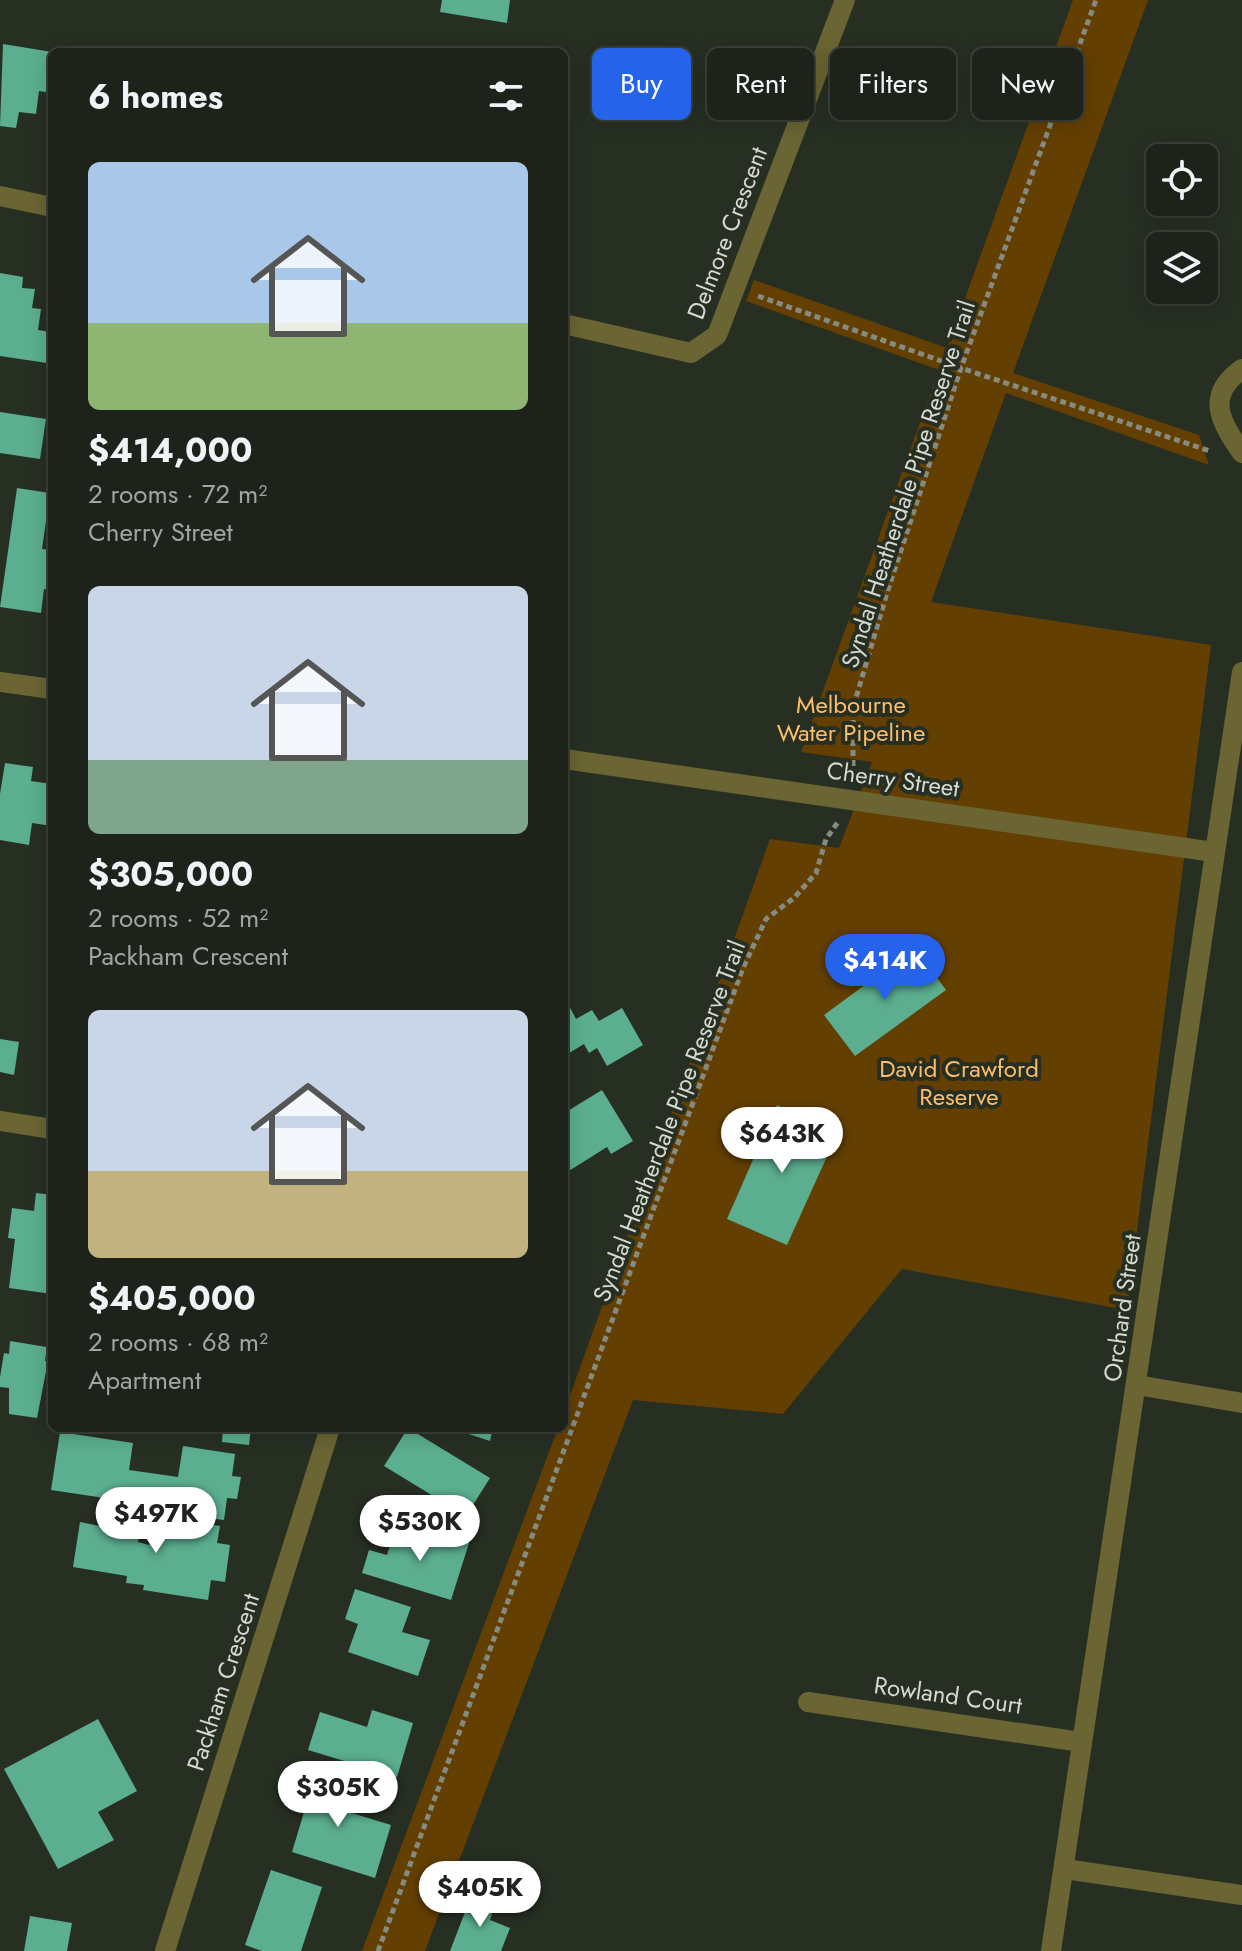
<!DOCTYPE html>
<html lang="en">
<head>
<meta charset="utf-8">
<style>
  :root { --surface:#1d231a; --page:#2a2f27; --text:#f1f3f6; --muted:#a0a4a2; --line:#3b4039; --accent:#2563eb }
  body { margin:0; font-family:Jost,sans-serif; background:var(--page); color:var(--text); height:100vh; display:flex; flex-direction:column; font-size:30px; white-space:nowrap }
  * { box-sizing:border-box; margin:0 }
  p { font-size:26px; color:var(--muted) }
  .icon { flex:none; width:44px; height:44px; fill:none; stroke:currentColor; stroke-width:2; stroke-linecap:round; stroke-linejoin:round }
  .map { position:relative; flex:1; overflow:hidden }
  .drawer { position:absolute; left:48px; top:48px; width:520px; height:1384px; display:flex; flex-direction:column; background:var(--surface); border-radius:12px; box-shadow:0 4px 20px #0003,0 0 0 2px var(--line) }
  .drawer>* { flex:none }
  .hud { position:absolute; left:592px; top:48px; width:530px; height:72px; display:flex; gap:16px }
  .buttons { position:absolute; left:1146px; top:144px; display:grid; gap:16px }
  .buttons a { display:grid; place-items:center; width:72px; height:72px; border-radius:12px; background:var(--surface); box-shadow:0 4px 20px #0003,0 0 0 2px var(--line); font-size:40px }
  .price { position:absolute; translate:-50% -68px; padding:0 18px; border-radius:28px; background:#fff; color:#222; font-size:26px; line-height:52px; filter:drop-shadow(0 2px 4px #0008) }
  .price::after { content:''; position:absolute; left:50%; top:48px; width:24px; height:18px; margin-left:-12px; background:inherit; clip-path:polygon(0 0,100% 0,50% 100%) }
  .price.on { background:var(--accent); color:#fff }
  ul { padding:0; list-style:none }
  li { display:grid; align-content:center; gap:16px; height:424px; padding:0 40px }
  li span { display:grid; place-items:center; height:248px; border-radius:12px; color:#555 }
  li>.icon { margin-inline-start:auto }
  span .icon { width:144px; height:144px; fill:#fffc; stroke-width:1 }
  li b { font-size:34px }
  h2 { display:flex; justify-content:space-between; align-items:center; height:96px; padding:0 40px; font-size:34px }
  .chip { padding:0 28px; border-radius:12px; background:var(--surface); box-shadow:0 4px 20px #0003,0 0 0 2px var(--line); font-size:28px; line-height:72px }
  .chip.on { background:var(--accent); color:#fff }
  .map>svg:first-child { display:block }
</style>
</head>
<body>
<div class="map">
<svg width="1242" height="1951" viewBox="0 0 1242 1951">
  <rect width="100%" height="100%" fill="#272f23"/>
  <path fill="#643f02" d="M1073,0H1148L1013,373L1199,435L1209,465L1006,393L931,602L1211,645L1127,1310L902,1269L783,1414L633,1400L425,1951H362L558,1428H564V1412L770,839L839,848L872,762L801,752L939,370L746,301L754,280L947,348Z"/>
  <g fill="#5bae8f">
    <path d="M442,0H510L507,23L440,12Z"/>
    <path d="M3,44L52,52V93L39,91L36,114L19,112L16,128L0,126Z"/>
    <path d="M0,273L23,277L22,288L35,289L32,308L41,309L38,330L51,332L47,363L0,356Z"/>
    <path d="M0,412L46,419L40,459L0,453Z"/>
    <path d="M17,488L50,493L42,549L52,550V590L44,589L41,613L0,607Z"/>
    <path d="M5,763L33,767L31,781L52,784V826L32,823L29,845L0,840V794Z"/>
    <path d="M915,948L946,990L855,1056L824,1015Z"/>
    <path d="M566,1000L576,1019L592,1010L599,1021L622,1008L643,1045L607,1066L597,1048L589,1053L584,1044L566,1055Z"/>
    <path d="M0,1039L19,1042L14,1075L0,1072Z"/>
    <path d="M602,1090L633,1141L611,1154L607,1147L564,1174V1109L566,1112Z"/>
    <path d="M777,1105L838,1132L787,1245L727,1219Z"/>
    <path d="M36,1193L52,1195V1294L9,1288L15,1239L8,1238L12,1208L34,1211Z"/>
    <path d="M10,1341L47,1347L45,1361H48L37,1418L9,1414V1388L0,1387V1377L4,1353L9,1354Z"/>
    <path d="M223,1428H251L249,1445L222,1442Z"/>
    <path d="M408,1428L490,1478L466,1516L384,1466Z"/>
    <path d="M450,1428H493L490,1441Z"/>
    <path d="M60,1432L133,1443L129,1470L178,1477L183,1446L235,1454L232,1476L241,1477L237,1499L227,1498L224,1520L177,1514L178,1509L51,1490Z"/>
    <path d="M161,1516L220,1526L217,1543L230,1545L225,1582L211,1580L208,1600L143,1590L144,1585L126,1583L127,1576L73,1567L80,1522L100,1526L102,1517L141,1524L138,1542L149,1545L152,1524L159,1525Z"/>
    <path d="M395,1528L423,1536L420,1547L427,1549L432,1532L469,1543L451,1600L362,1573L369,1550L387,1555Z"/>
    <path d="M355,1589L411,1607L402,1632L430,1640L418,1676L348,1652L358,1624L345,1619Z"/>
    <path d="M372,1710L413,1723L397,1777L308,1750L320,1712L367,1727Z"/>
    <path d="M98,1719L137,1791L98,1812L114,1840L58,1869L4,1769Z"/>
    <path d="M310,1767L341,1777L332,1807L391,1825L375,1878L292,1852L307,1802L299,1800Z"/>
    <path d="M271,1870L322,1887L301,1951H262L245,1945Z"/>
    <path d="M472,1894L496,1903L490,1920L510,1928L501,1951H450Z"/>
    <path d="M30,1916L72,1923L67,1951H24Z"/>
  </g>
  <g fill="none" stroke-linecap="round" stroke-linejoin="round">
    <g stroke="#858b81" stroke-width="5" stroke-dasharray="6 4" stroke-linecap="butt">
      <path d="M758,296L961,368L1210,451"/>
      <path d="M853,776V708L887,593L961,368L1096,0"/>
      <path d="M378,1951L743,968L766,919L794,898L816,873L826,839L838,822"/>
    </g>
    <g stroke="#6a6533" stroke-width="20">
      <path d="M0,196L52,207"/>
      <path d="M564,324L691,353L717,335L845,0"/>
      <path d="M1242,369C1204,396 1221,422 1242,453"/>
      <path d="M0,682L52,689"/>
      <path d="M564,759L1214,852"/>
      <path d="M0,1121L52,1129"/>
      <path d="M1137,1385L1242,1403"/>
      <path d="M808,1702L1081,1742"/>
      <path d="M1065,1869L1242,1895"/>
      <path d="M165,1951L330,1428"/>
      <path d="M1051,1951L1242,672"/>
    </g>
  </g>
  <g text-anchor="middle" dominant-baseline="central" stroke-width="8" stroke-linejoin="round" paint-order="stroke">
    <g font-size="24" fill="#d4d9d1" stroke="#272f23">
      <text transform="translate(727 233) rotate(-69)">Delmore Crescent</text>
      <text transform="translate(908 484) rotate(-72)">Syndal Heatherdale Pipe Reserve Trail</text>
      <text transform="translate(893 779) rotate(8)">Cherry Street</text>
      <text transform="translate(669 1121) rotate(-69)">Syndal Heatherdale Pipe Reserve Trail</text>
      <text transform="translate(1122 1308) rotate(-82)">Orchard Street</text>
      <text transform="translate(223 1682) rotate(-72)">Packham Crescent</text>
      <text transform="translate(948 1695) rotate(8)">Rowland Court</text>
    </g>
    <g font-size="24" fill="#fdbd69" stroke="#272f23">
      <text x="851" y="704">Melbourne<tspan x="851" dy="28">Water Pipeline</tspan></text>
      <text x="959" y="1068">David Crawford<tspan x="959" dy="28">Reserve</tspan></text>
    </g>
  </g>
</svg>
<div class="buttons">
<a><svg class="icon" aria-label="locate" viewBox="0 0 24 24"><circle cx="12" cy="12" r="6"/><path d="M12 2v4M12 18v4M2 12h4M18 12h4"/></svg></a>
<a><svg class="icon" aria-label="layers" viewBox="0 0 24 24"><path d="M12 4l9 5-9 5-9-5zM3 14l9 5 9-5"/></svg></a>
</div>
<b class="price on" style="left:885px;top:1002px">$414K</b>
<b class="price" style="left:782px;top:1175px">$643K</b>
<b class="price" style="left:156px;top:1555px">$497K</b>
<b class="price" style="left:420px;top:1563px">$530K</b>
<b class="price" style="left:338px;top:1829px">$305K</b>
<b class="price" style="left:480px;top:1929px">$405K</b>
<div class="hud">
<a class="chip on">Buy</a>
<a class="chip">Rent</a>
<a class="chip">Filters</a>
<a class="chip">New</a>
</div>
<section class="drawer">
<h2>6 homes<svg class="icon" aria-label="filters" viewBox="0 0 24 24"><path d="M4 7h16M4 17h16"/><circle cx="9" cy="7" r="2"/><circle cx="15" cy="17" r="2"/></svg></h2>
<ul>
<li><span style="background:linear-gradient(#a9c7e8 65%,#8fb573 0)"><svg class="icon" aria-label="home" viewBox="0 0 24 24"><path d="M3 11l9-7 9 7M6 9v11h12V9"/></svg></span><div><b>$414,000</b><p>2 rooms · 72 m²</p><p>Cherry Street</p></div></li>
<li><span style="background:linear-gradient(#c9d6e8 70%,#7fa58c 0)"><svg class="icon" aria-label="home" viewBox="0 0 24 24"><path d="M3 11l9-7 9 7M6 9v11h12V9"/></svg></span><div><b>$305,000</b><p>2 rooms · 52 m²</p><p>Packham Crescent</p></div></li>
<li><span style="background:linear-gradient(#c9d6e8 65%,#c2b280 0)"><svg class="icon" aria-label="home" viewBox="0 0 24 24"><path d="M3 11l9-7 9 7M6 9v11h12V9"/></svg></span><div><b>$405,000</b><p>2 rooms · 68 m²</p><p>Apartment</p></div></li>
</ul>
</section>
</div>
</body>
</html>
